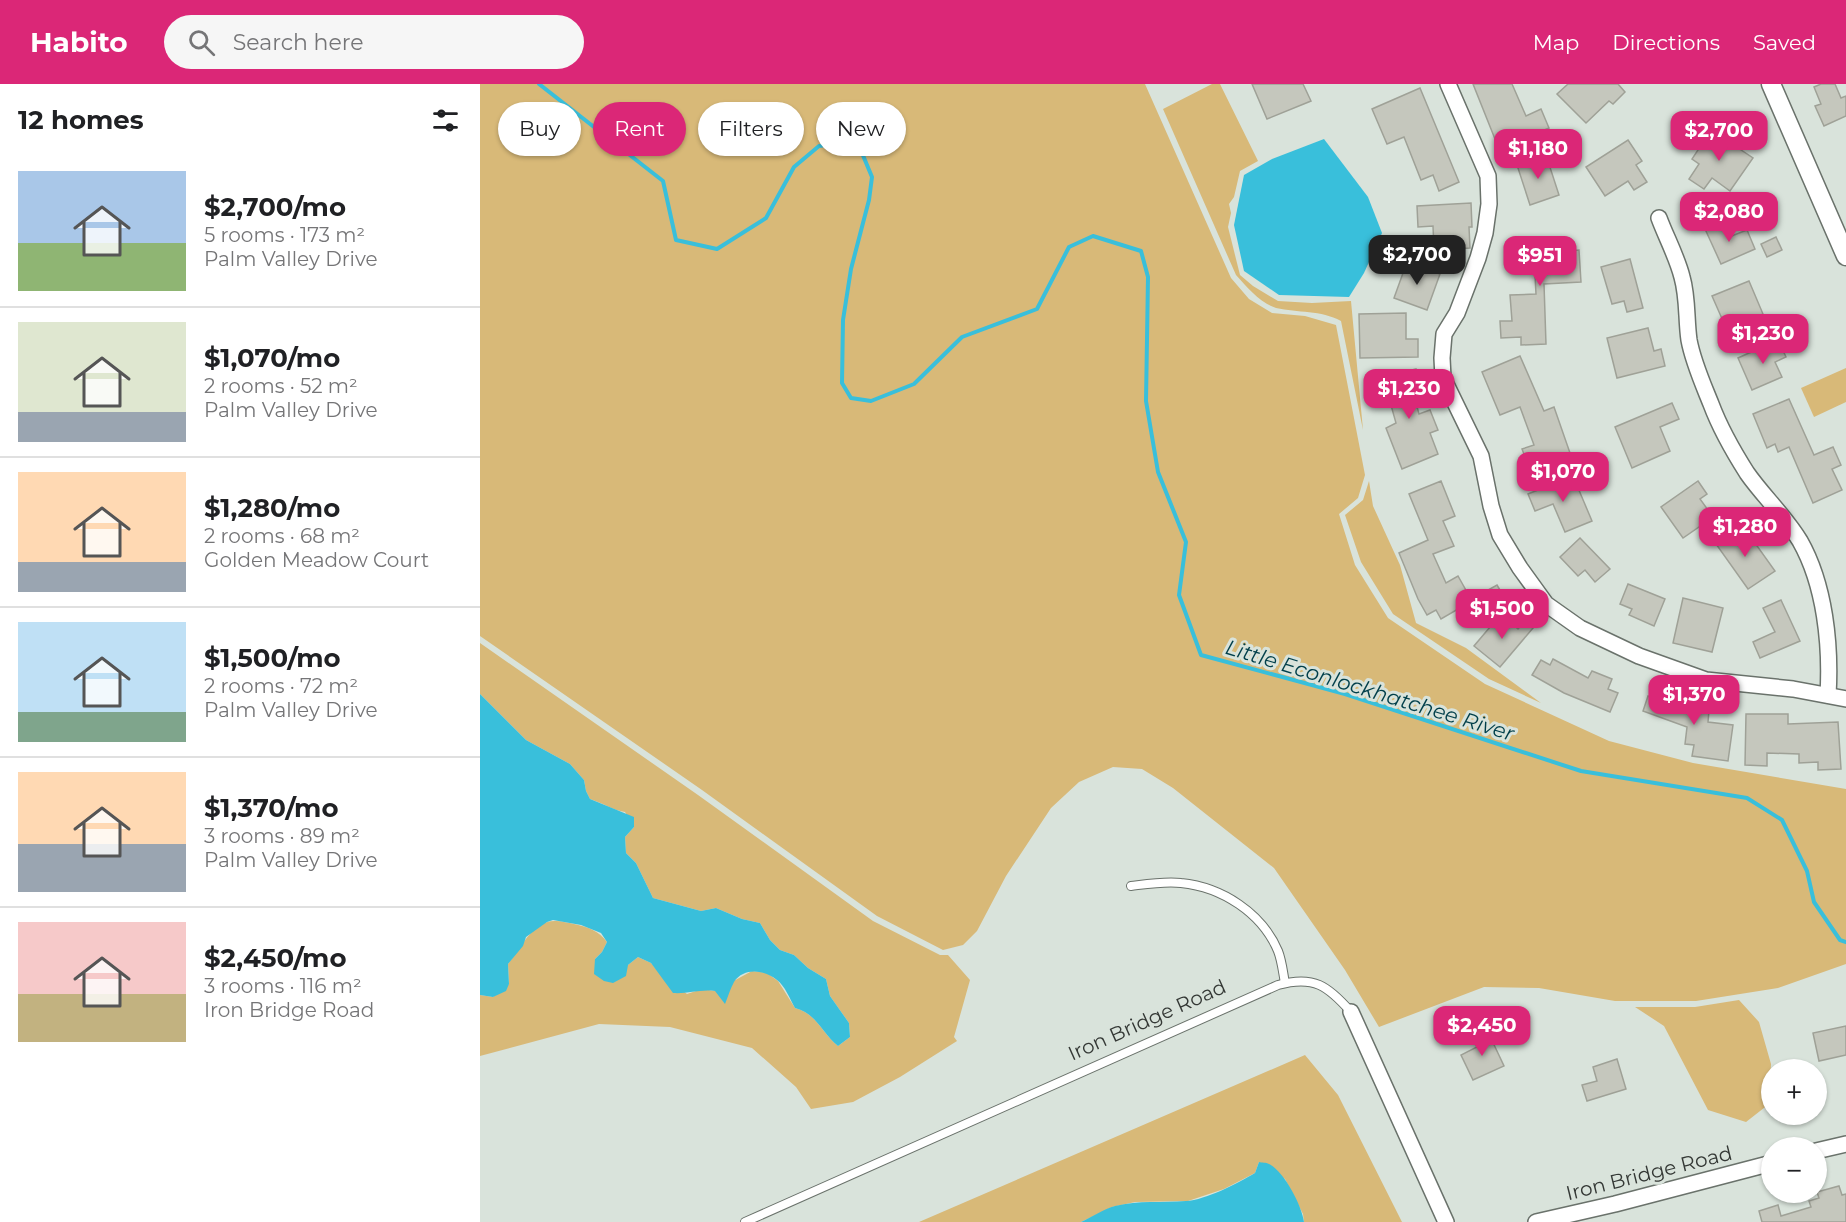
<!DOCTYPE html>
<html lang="en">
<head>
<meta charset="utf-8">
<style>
  :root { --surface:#fff; --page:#f6f6f6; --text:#202124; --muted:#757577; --line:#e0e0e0; --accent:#db2777 }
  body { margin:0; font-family:Montserrat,sans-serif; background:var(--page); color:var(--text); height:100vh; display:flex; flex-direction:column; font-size:22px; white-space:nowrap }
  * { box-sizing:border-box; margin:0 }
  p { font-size:20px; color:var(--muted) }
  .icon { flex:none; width:33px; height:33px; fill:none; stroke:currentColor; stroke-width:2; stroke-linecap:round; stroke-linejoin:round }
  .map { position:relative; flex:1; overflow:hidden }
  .drawer { display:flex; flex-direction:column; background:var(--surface); width:480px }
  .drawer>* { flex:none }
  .top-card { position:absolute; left:18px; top:18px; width:570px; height:54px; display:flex; gap:12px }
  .buttons { position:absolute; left:1281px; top:975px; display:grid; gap:12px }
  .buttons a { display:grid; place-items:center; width:66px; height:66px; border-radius:50%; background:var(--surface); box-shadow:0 2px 4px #0004; font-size:30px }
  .price { position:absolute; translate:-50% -51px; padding:0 14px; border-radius:12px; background:var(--accent); color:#fff; font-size:20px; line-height:39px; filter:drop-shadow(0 2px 3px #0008) }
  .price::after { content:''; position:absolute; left:50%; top:36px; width:18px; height:14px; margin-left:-9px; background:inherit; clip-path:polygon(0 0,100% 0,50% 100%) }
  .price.on { background:#222; color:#fff }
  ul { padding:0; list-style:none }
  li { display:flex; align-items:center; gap:18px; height:150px; padding:0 18px }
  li+li { border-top:2px solid var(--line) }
  li span { display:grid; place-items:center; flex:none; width:168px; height:120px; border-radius:0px; color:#555 }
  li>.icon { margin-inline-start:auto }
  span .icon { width:72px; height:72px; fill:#fffc; stroke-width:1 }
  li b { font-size:26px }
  h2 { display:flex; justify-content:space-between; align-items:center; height:72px; padding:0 18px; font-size:26px }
  .pill { padding:0 21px; border-radius:27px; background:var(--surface); box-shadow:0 2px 4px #0004; font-size:21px; line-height:54px }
  .pill.on { background:var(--accent); color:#fff }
  header { display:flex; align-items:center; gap:36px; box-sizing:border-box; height:84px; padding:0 30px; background:var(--accent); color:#fff }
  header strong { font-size:28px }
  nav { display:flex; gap:33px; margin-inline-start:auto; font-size:21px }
  .search { width:420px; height:54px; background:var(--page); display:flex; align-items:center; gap:15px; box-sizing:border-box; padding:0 21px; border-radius:33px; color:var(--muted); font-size:22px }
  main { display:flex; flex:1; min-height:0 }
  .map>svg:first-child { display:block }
</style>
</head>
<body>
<header>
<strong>Habito</strong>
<div class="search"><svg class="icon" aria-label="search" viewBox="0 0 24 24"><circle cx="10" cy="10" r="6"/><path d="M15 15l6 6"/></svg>Search here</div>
<nav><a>Map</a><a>Directions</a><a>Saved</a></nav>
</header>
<main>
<section class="drawer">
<h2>12 homes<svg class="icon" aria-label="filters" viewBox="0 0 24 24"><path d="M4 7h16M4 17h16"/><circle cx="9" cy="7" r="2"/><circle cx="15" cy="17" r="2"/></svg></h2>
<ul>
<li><span style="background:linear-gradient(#a9c7e8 60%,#8fb573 0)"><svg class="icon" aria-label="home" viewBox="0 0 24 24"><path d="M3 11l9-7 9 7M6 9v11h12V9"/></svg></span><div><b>$2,700/mo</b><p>5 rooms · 173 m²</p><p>Palm Valley Drive</p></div></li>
<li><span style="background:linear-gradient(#dfe7d0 75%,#9aa5b1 0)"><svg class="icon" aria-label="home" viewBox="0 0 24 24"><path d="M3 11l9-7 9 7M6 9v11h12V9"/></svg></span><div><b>$1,070/mo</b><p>2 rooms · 52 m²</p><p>Palm Valley Drive</p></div></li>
<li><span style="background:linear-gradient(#ffd9b3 75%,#9aa5b1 0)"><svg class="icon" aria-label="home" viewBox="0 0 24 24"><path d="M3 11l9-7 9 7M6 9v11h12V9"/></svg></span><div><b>$1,280/mo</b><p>2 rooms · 68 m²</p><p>Golden Meadow Court</p></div></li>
<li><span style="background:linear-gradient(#bfe0f5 75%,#7fa58c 0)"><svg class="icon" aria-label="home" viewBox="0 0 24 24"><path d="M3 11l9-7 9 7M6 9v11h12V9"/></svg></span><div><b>$1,500/mo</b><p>2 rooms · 72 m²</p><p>Palm Valley Drive</p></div></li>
<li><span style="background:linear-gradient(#ffd9b3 60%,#9aa5b1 0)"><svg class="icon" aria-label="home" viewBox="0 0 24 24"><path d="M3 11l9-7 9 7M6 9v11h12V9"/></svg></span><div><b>$1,370/mo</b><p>3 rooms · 89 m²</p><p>Palm Valley Drive</p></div></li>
<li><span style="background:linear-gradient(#f6c9c9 60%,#c2b280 0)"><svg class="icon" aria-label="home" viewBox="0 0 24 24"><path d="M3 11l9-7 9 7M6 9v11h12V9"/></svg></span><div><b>$2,450/mo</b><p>3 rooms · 116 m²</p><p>Iron Bridge Road</p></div></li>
</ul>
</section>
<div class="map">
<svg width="1366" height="1138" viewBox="0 0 1366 1138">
  <rect width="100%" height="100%" fill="#d9e3db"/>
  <g fill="#d8b978">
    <path d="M0,0H665L751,194L769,215L792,229L825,232L856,241L885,391L878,414L859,430L875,481L908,534L1005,600L1129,657L1213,679L1366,705V880L1298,904L1216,917H1135L1059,904L1004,903L899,943L865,886L794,784L693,704L662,685L633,683L599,698L571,724L526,792L497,847L483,861L463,866L397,832L222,706L0,552Z"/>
    <path d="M732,0H740L778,77L760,87L754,113L749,120L751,129L748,143L760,191L773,202L798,217L832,219L871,217L883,346L861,237C841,226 818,229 796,224C780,219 767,203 756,191L683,25Z"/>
    <path d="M1366,284V318L1334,333L1321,304Z"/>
    <path d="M889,397L893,422L920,481L936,539L986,564L1061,619L1009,595L913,530L881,478L865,431L883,416Z"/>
    <path d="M0,559L218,711L393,837L460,871H468L490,896L474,953L477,957L420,993L373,1018L331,1025L316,1003L272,964L190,943L119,940L0,972V911L13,913L29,900L28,880C41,865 52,836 76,837C82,837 88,839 94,840C108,843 119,847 127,858L122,868L115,875L148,881L158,873L171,879L181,891L207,910L222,905L235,907L272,887L287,889L298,897L315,924C336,929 342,949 358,962L370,953L369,939L350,912L346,895L328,884L314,871L300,866L290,856L280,839L262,835L236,824L221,827L173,814L156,779L146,769L145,753L154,743L145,728C132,726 123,719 110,715L106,707L104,696L90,680L46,656L0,610Z"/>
    <path d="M1259,916L1279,938L1291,980L1289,1020L1266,1038L1228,1026L1184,942L1155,923H1215Z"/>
    <path d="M825,971L858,1011L922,1138H824L823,1130L805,1095L779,1078L775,1089L744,1105L708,1117L655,1118L632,1123L601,1138H439Z"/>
  </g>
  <g fill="#39bfdb">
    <path d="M844,55L888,113L902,149L884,189L869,213L799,211L764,187L754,141L764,91L792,75Z"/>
    <path d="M0,610L46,656L90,680L104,696L106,707L110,715L154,733V743L145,753L146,769L156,779L173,814L221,827L236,824L262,835L280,839L290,856L300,866L314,871L328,884L346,895L350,912L369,939L370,953L358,962C342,949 336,929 315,924C310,915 305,902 297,896C285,886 264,883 254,898C250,905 248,913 245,920L235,907C220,905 208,910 193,909L171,879L158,873L148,881L146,892L133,899L124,897L114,890L115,875L122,868L127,858L121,849L101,841L73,836L67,838L46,853L43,862L28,880L29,900L26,907L13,913L0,911Z"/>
    <path d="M779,1078C782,1079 786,1078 789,1080C804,1087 822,1122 824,1138H601C612,1133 624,1125 635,1122C659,1116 682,1119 706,1117C726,1116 758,1099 775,1089Z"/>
  </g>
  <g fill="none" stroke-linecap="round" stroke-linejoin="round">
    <path stroke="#39bfdb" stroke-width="4" d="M59,0L183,97L196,156L237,165L286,134L314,83L339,62L369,58L382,69L392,93L389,116L371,185L363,236L362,299L371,314L391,317L434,300L482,253L557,225L589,163L613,152L661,167L668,193L666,317L678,388L706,458L699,511L721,571L865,610L1101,687L1267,714L1302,736L1327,787L1334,818L1360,856L1366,858"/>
  </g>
  <g fill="#c5c7bd" stroke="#9fa197" stroke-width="1.5">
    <path d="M772,0H823L831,17L787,35Z"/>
    <path d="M993,0H1032L1046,32L1061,25L1069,44L1019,65Z"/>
    <path d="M1088,0H1138L1145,8L1133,20L1129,17L1106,39L1077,10Z"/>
    <path d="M1341,0H1355L1361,14L1366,12V32L1344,42L1335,22L1341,20L1334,3Z"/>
    <path d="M940,4L979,98L959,107L953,91L941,96L924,53L907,60L892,25Z"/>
    <path d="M1231,46L1273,74L1250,107L1232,94L1224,105L1209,95L1219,80L1212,75Z"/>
    <path d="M1148,56L1162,77L1156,81L1167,98L1154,106L1148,97L1125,112L1106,83Z"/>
    <path d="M1066,71L1079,111L1050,121L1037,81Z"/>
    <path d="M991,119L992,143H989L990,164L954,166L953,142L938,143L937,122Z"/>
    <path d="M1242,138L1249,153L1267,146L1275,165L1241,180L1225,145Z"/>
    <path d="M1296,153L1302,166L1287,173L1281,160Z"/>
    <path d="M1089,154V167L1099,166L1101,198L1064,200L1066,260L1041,261V253L1021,254L1020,237H1032L1030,211L1056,210L1054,173H1039L1038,156Z"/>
    <path d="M1150,175L1163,224L1147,228L1144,217L1132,220L1121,183Z"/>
    <path d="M927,178L960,190L947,226L914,214Z"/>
    <path d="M1269,197L1283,230L1247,246L1232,212Z"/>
    <path d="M926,229V255H938V273L880,274L879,230Z"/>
    <path d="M1168,244L1174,267L1181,265L1185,282L1137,294L1127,254Z"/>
    <path d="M1298,256L1306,273L1295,278L1302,293L1272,306L1258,274Z"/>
    <path d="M1040,272L1064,327L1074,323L1090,369L1049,383L1042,365L1054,361L1040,323L1020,331L1002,288Z"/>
    <path d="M936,285L941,305L933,308L939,330L950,326L958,346L950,349L958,370L922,385L906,344L916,339L909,314L902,316L899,306L907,304L905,293Z"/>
    <path d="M1309,315L1334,371L1353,363L1361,381L1352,385L1362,406L1333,419L1309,363L1298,368L1295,360L1287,364L1273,330Z"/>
    <path d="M1192,319L1199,335L1180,343L1190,367L1152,384L1135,343Z"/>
    <path d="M1093,392L1112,437L1085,448L1073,420L1055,427L1048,410Z"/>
    <path d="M961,397L975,432L963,437L974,462L953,470L966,499L978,492L992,517L961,535L956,526L947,531L938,515L919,469L948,456L929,410Z"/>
    <path d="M1218,397L1227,410L1220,415L1228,426L1221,431L1226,438L1203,454L1181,423Z"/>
    <path d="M1257,445L1265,455L1270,452L1295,487L1268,505L1236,460Z"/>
    <path d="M1100,454L1130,485L1115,498L1105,486L1098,492L1080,473Z"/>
    <path d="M1148,500L1185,515L1174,542L1149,531L1152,525L1140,520Z"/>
    <path d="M1017,501L1024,513L999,527L992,515Z"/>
    <path d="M1203,514L1243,524L1232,568L1193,559Z"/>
    <path d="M1301,516L1320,557L1280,574L1273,558L1295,548L1283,524Z"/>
    <path d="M1021,530L1038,545L1045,537L1053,544L1020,583L994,562Z"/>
    <path d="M1073,575L1108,594L1112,587L1132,595L1128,605L1138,609L1130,628L1084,609L1052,591L1061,576L1070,581Z"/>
    <path d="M1181,607L1206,616L1204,622L1229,626L1228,638L1253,641L1248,677L1212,672L1214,661L1205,660L1207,643L1163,627L1168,612L1178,616Z"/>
    <path d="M1266,630H1308V640L1358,638L1361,685L1338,686V678L1319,679V670L1287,669V682L1265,681Z"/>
    <path d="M1366,942V971L1339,977L1333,949Z"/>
    <path d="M1008,948L1024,982L993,996L981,971L997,963L993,955Z"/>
    <path d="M1137,975L1146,1005L1107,1017L1102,1001L1117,997L1113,983Z"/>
    <path d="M1359,1102L1362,1111L1366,1110V1138H1282L1279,1127L1298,1121L1301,1132L1331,1123L1329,1117L1339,1114L1337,1108Z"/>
  </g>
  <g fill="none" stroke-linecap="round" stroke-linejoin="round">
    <defs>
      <g id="service">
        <path d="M651,802C667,800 685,797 701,799C742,803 782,829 798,867C802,877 803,889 805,899"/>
        <path d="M265,1138L798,901C834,891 848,902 871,928"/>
      </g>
      <g id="minor">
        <path d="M968,0L1008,92L1009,120L1005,149L998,174L977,229L964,250L962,274L963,294L1001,372L1011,422L1020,451L1040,484L1066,520L1100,544L1159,572L1226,596L1313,605L1366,615"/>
        <path d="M1179,134C1186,153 1197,173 1202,193C1208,214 1206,235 1209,256C1213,278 1223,300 1231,320C1240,344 1253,367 1267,389C1283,412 1305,432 1320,457C1345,501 1351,561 1348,611"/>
        <path d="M871,928L966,1138"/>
        <path d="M1336,1067L1366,1060"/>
        <path d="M1056,1138L1135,1120L1292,1079"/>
      </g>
      <path id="tertiary" d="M1291,0L1366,172"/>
    </defs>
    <use href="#service" stroke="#6a726b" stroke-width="10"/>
    <use href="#minor" stroke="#6a726b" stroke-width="18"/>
    <use href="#tertiary" stroke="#6a726b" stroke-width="21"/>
    <use href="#service" stroke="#fff" stroke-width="8"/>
    <use href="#minor" stroke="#fff" stroke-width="15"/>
    <use href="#tertiary" stroke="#fff" stroke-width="18"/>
  </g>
  <g text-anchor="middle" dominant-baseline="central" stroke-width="6" stroke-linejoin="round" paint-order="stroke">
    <g font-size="20" fill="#343835" stroke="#d9e3db">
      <text transform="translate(667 936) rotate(-24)">Iron Bridge Road</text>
      <text transform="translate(1169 1089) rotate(-14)">Iron Bridge Road</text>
    </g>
    <g font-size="21" font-style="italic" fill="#013f4a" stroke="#d9e3db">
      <text transform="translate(890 606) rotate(17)">Little Econlockhatchee River</text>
    </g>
  </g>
</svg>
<div class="buttons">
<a>+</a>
<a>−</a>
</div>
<b class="price" style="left:1239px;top:78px">$2,700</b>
<b class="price" style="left:1058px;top:96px">$1,180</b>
<b class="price" style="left:1249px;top:159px">$2,080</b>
<b class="price on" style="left:937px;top:202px">$2,700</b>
<b class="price" style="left:1060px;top:203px">$951</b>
<b class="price" style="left:1283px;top:281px">$1,230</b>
<b class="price" style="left:929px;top:336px">$1,230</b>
<b class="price" style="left:1083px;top:419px">$1,070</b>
<b class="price" style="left:1265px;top:474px">$1,280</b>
<b class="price" style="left:1022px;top:556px">$1,500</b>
<b class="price" style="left:1214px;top:642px">$1,370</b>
<b class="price" style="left:1002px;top:973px">$2,450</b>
<div class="top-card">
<a class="pill">Buy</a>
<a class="pill on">Rent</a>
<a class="pill">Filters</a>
<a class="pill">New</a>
</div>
</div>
</main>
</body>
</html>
